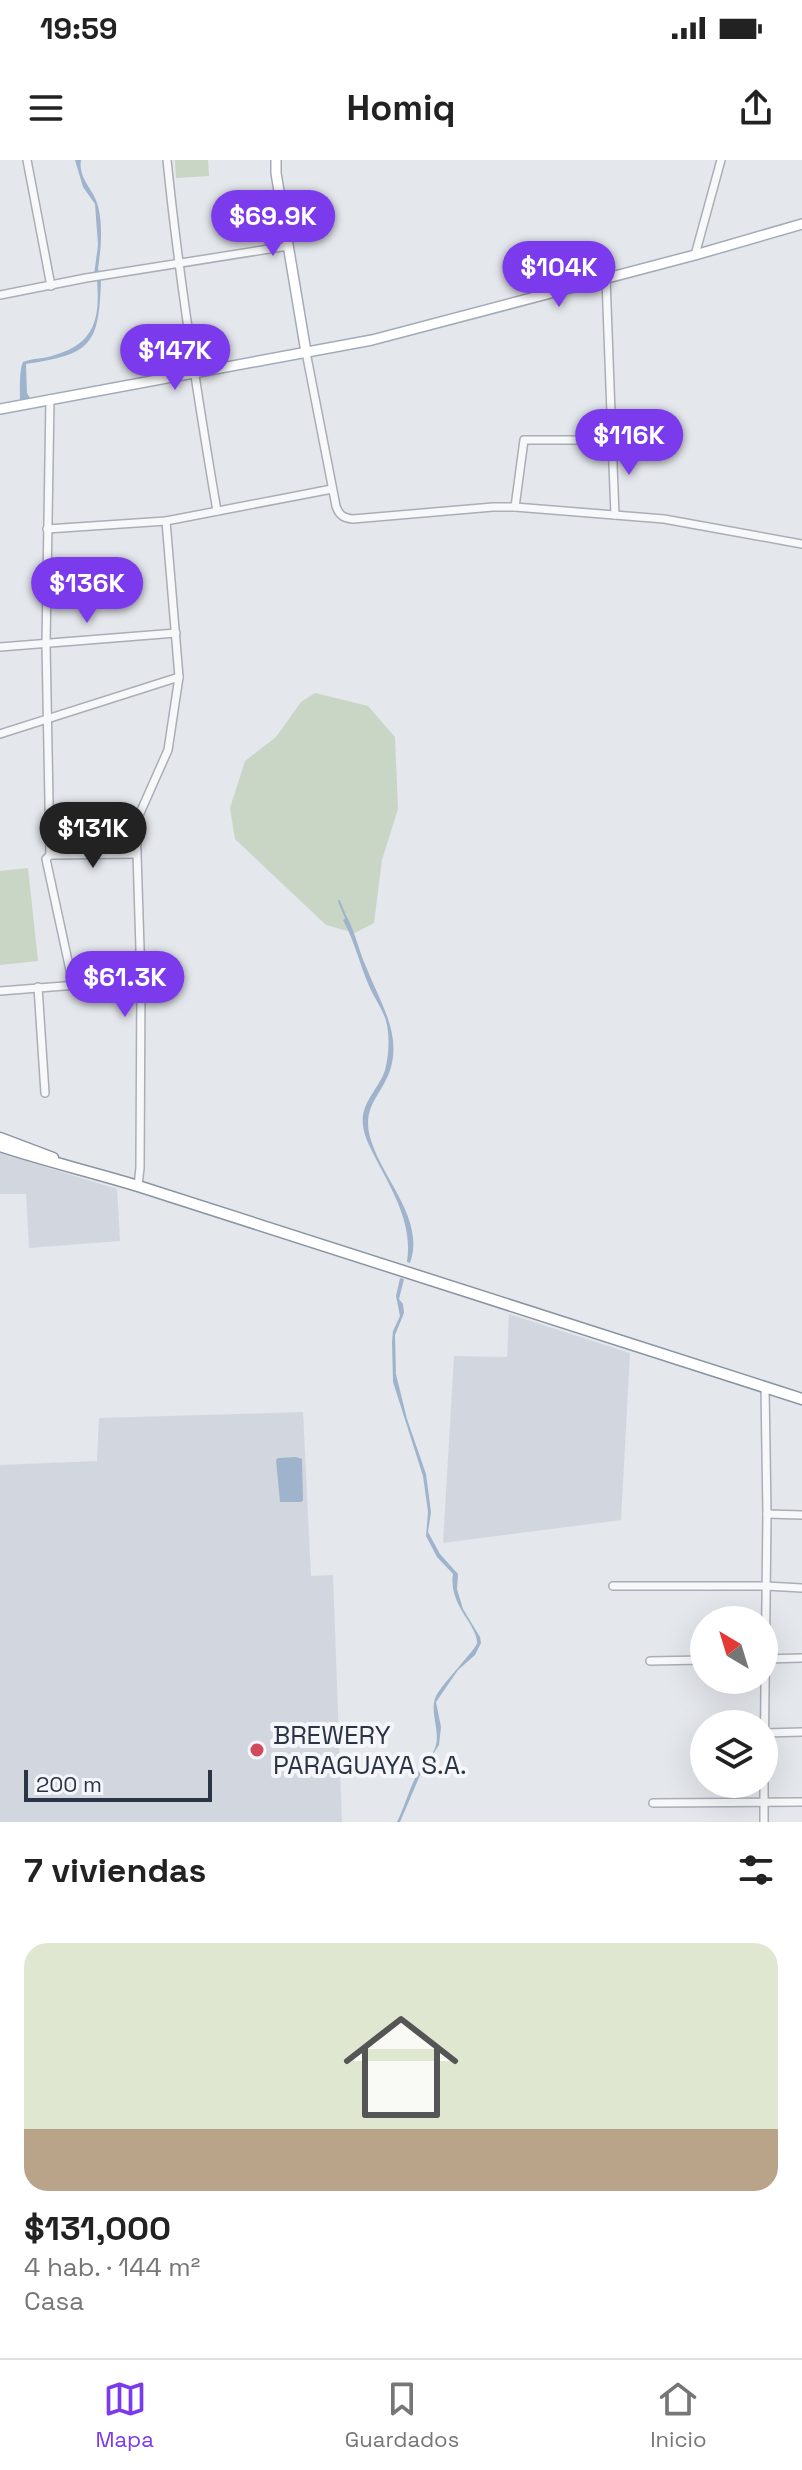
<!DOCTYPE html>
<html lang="es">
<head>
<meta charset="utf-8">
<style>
  :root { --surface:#fff; --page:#f2f2f2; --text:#222; --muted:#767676; --line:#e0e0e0; --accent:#7c3aed }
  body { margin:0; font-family:"Space Grotesk",sans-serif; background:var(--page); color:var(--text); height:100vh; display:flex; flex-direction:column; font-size:30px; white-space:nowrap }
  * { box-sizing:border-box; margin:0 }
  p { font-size:26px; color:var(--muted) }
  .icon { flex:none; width:44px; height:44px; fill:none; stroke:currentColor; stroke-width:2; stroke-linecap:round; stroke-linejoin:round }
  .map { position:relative; height:1662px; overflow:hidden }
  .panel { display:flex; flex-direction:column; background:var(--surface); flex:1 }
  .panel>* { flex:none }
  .needle { width:52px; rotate:322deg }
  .controls { position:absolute; left:690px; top:1446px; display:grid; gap:16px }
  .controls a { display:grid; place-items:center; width:88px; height:88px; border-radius:50%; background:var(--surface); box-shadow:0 8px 32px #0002; font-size:40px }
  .scale { position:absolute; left:24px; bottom:20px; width:188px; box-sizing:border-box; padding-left:8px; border:4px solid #2b3445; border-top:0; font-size:22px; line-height:28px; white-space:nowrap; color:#2b3445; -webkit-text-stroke:6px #f4f6f9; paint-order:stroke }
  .price { position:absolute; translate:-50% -68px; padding:0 18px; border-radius:28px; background:var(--accent); color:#fff; font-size:26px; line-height:52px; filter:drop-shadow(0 2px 4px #0008) }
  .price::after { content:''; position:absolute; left:50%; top:48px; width:24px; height:18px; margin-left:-12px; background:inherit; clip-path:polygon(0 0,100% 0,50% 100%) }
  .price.active { background:#222; color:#fff }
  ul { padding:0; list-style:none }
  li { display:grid; align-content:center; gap:16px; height:424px; padding:0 24px }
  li+li { border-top:2px solid var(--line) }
  li span { display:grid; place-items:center; height:248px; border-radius:24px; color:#555 }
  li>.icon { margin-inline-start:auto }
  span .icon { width:144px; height:144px; fill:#fffc; stroke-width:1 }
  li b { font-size:34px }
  h2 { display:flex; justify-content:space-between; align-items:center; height:96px; padding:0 24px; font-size:34px }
  .status { display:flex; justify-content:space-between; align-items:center; height:56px; padding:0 40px; background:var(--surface); direction:ltr }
  .status svg { height:22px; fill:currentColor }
  header { display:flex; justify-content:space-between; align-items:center; height:104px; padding:0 24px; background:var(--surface); font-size:36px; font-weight:700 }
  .dock { display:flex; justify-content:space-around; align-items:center; height:112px; border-top:2px solid var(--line); background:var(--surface); font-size:22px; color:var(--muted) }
  .dock a { display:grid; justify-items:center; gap:4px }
  .dock .active { color:var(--accent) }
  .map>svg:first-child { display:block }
</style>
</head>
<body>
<div class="status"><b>19:59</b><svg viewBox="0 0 49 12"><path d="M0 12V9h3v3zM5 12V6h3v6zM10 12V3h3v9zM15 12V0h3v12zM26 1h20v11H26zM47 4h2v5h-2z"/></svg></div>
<header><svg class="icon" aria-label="menu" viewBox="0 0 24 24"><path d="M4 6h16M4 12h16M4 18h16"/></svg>Homiq<svg class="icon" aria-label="share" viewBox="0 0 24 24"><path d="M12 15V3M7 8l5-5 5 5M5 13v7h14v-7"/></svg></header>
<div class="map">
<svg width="802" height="1662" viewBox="0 0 802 1662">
  <rect width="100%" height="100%" fill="#e4e7ec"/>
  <g fill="#d2d6de">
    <path d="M0,993L117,1029L120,1081L29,1088L26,1034H0Z"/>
    <path d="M509,1154L630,1193L621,1360L443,1383L454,1196L507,1197Z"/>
    <path d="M303,1252L311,1416L333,1415L342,1662H0V1305L97,1301L99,1258Z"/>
  </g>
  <g fill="#c9d6c5">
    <path d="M175,0H208L209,16L176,18Z"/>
    <path d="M315,533L368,546L395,577L398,649L382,700L374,763L355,773L326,765L235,679L230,648L245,601L276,577L301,542Z"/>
    <path d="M28,708L38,801L0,805V711Z"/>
  </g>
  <g fill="#9fb4cc">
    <path d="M75,0H81C78,19 94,29 98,46C103,66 101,89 98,109L100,114L94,115L98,85L95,44L83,27Z"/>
    <path d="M97,120H101C99,186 91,194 26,204L27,233L30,238L20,240C20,230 19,210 23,202C33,198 44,199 55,195C95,183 100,159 97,120Z"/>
    <path d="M347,757C356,774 359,792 367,809C379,840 399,869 392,903C386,933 361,943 370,977C381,1018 426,1059 410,1103L407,1102C413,1064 393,1032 376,999C371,989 364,977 363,965C360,943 379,929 385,910C389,896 390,875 386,861C383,850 375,839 370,828C360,806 355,782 343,760Z"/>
    <path d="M400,1118L404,1119L399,1139L403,1144L404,1153L395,1175L396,1214L407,1259L426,1314L431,1352L428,1372L440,1394L458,1414L457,1429L463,1449L480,1477L481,1483L475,1495L458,1510L436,1542L441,1567L439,1585L421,1613L400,1662H397C405,1646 410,1626 419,1611C425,1602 433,1596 436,1585C440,1569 429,1551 436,1536C442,1524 477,1488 477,1483C478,1465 448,1445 453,1414L437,1397L426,1376L428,1352L423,1316L393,1222L392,1182L393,1171L400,1156L396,1136Z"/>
    <path d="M296,1297L302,1299L303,1340L301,1342H280L276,1300L278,1298Z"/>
  </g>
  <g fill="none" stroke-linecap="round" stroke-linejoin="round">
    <path stroke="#9fb4cc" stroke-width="2" d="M339,741L346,758"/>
    <defs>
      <g id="minor">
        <path d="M27,0L51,126"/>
        <path d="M167,0C179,118 197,234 217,351"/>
        <path d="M695,95L721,0"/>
        <path d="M0,135L86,118L288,86"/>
        <path d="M306,192L336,346C339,355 343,358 353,359L493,347H515L664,359L802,384"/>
        <path d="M50,239L46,484L50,695L46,699L73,824"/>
        <path d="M612,280L615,355"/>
        <path d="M515,347L524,280H612L606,119"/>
        <path d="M47,369L166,361L332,329"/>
        <path d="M0,487L176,473"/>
        <path d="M0,574L179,517"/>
        <path d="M50,695L135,694"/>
        <path d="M38,827L45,933"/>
        <path d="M0,831L141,820"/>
        <path d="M138,1026L140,1008L141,820L136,662L168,590L179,517L166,361"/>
        <path d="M767,1354L802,1355"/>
        <path d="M613,1426H766L802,1428"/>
        <path d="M764,1499L802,1498"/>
        <path d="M650,1501L704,1500"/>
        <path d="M764,1573L802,1572"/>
        <path d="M764,1617L767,1354L765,1228"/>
        <path d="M653,1643L802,1642"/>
        <path d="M764,1662V1624"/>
      </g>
      <g id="major">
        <path d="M276,0V13L306,192"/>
        <path d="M0,249L372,180L695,95L802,64"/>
      </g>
      <g id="highway">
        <path d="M0,978L53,998"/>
        <path d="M0,986C45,1001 92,1012 138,1026L802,1239"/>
      </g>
    </defs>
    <use href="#minor" stroke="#a9aeb7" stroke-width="10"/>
    <use href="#major" stroke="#a3abb8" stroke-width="12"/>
    <use href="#highway" stroke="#8b94a3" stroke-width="13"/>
    <use href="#minor" stroke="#f7f8fa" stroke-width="7"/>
    <use href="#major" stroke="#fff" stroke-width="9"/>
    <use href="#highway" stroke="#fff" stroke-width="10"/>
  </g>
  <circle fill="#d1495b" stroke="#f4f6f9" stroke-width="3" cx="257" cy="1590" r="8"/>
  <g text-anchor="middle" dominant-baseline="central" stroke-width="8" stroke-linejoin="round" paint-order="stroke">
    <g font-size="26" fill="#2b3445" stroke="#f4f6f9" text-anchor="start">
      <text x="273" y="1575">BREWERY<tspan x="273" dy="30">PARAGUAYA S.A.</tspan></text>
    </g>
  </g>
</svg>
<div class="controls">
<a><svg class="needle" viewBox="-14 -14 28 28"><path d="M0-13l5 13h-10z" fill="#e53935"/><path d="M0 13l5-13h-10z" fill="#767676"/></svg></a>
<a><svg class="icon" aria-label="layers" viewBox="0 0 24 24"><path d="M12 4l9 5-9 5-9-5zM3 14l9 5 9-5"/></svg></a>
</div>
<div class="scale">200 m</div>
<b class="price" style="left:273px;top:98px">$69.9K</b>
<b class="price" style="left:559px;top:149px">$104K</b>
<b class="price" style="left:175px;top:232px">$147K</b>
<b class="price" style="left:629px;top:317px">$116K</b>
<b class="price" style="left:87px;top:465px">$136K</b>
<b class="price active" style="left:93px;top:710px">$131K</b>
<b class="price" style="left:125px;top:859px">$61.3K</b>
</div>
<section class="panel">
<h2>7 viviendas<svg class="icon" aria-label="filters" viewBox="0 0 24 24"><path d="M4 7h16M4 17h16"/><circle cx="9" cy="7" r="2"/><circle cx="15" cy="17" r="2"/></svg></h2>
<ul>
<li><span style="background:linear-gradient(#dfe7d0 75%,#b9a48a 0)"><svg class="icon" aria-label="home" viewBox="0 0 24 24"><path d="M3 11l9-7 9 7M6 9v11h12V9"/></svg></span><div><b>$131,000</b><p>4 hab. · 144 m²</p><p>Casa</p></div></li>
</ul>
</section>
<nav class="dock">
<a class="active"><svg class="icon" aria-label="map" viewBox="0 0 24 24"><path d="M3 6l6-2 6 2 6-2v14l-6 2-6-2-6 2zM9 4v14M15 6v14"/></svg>Mapa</a>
<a><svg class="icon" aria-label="saved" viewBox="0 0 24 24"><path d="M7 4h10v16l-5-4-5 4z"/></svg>Guardados</a>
<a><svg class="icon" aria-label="home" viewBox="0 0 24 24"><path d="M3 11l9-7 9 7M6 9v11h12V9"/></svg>Inicio</a>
</nav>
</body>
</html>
